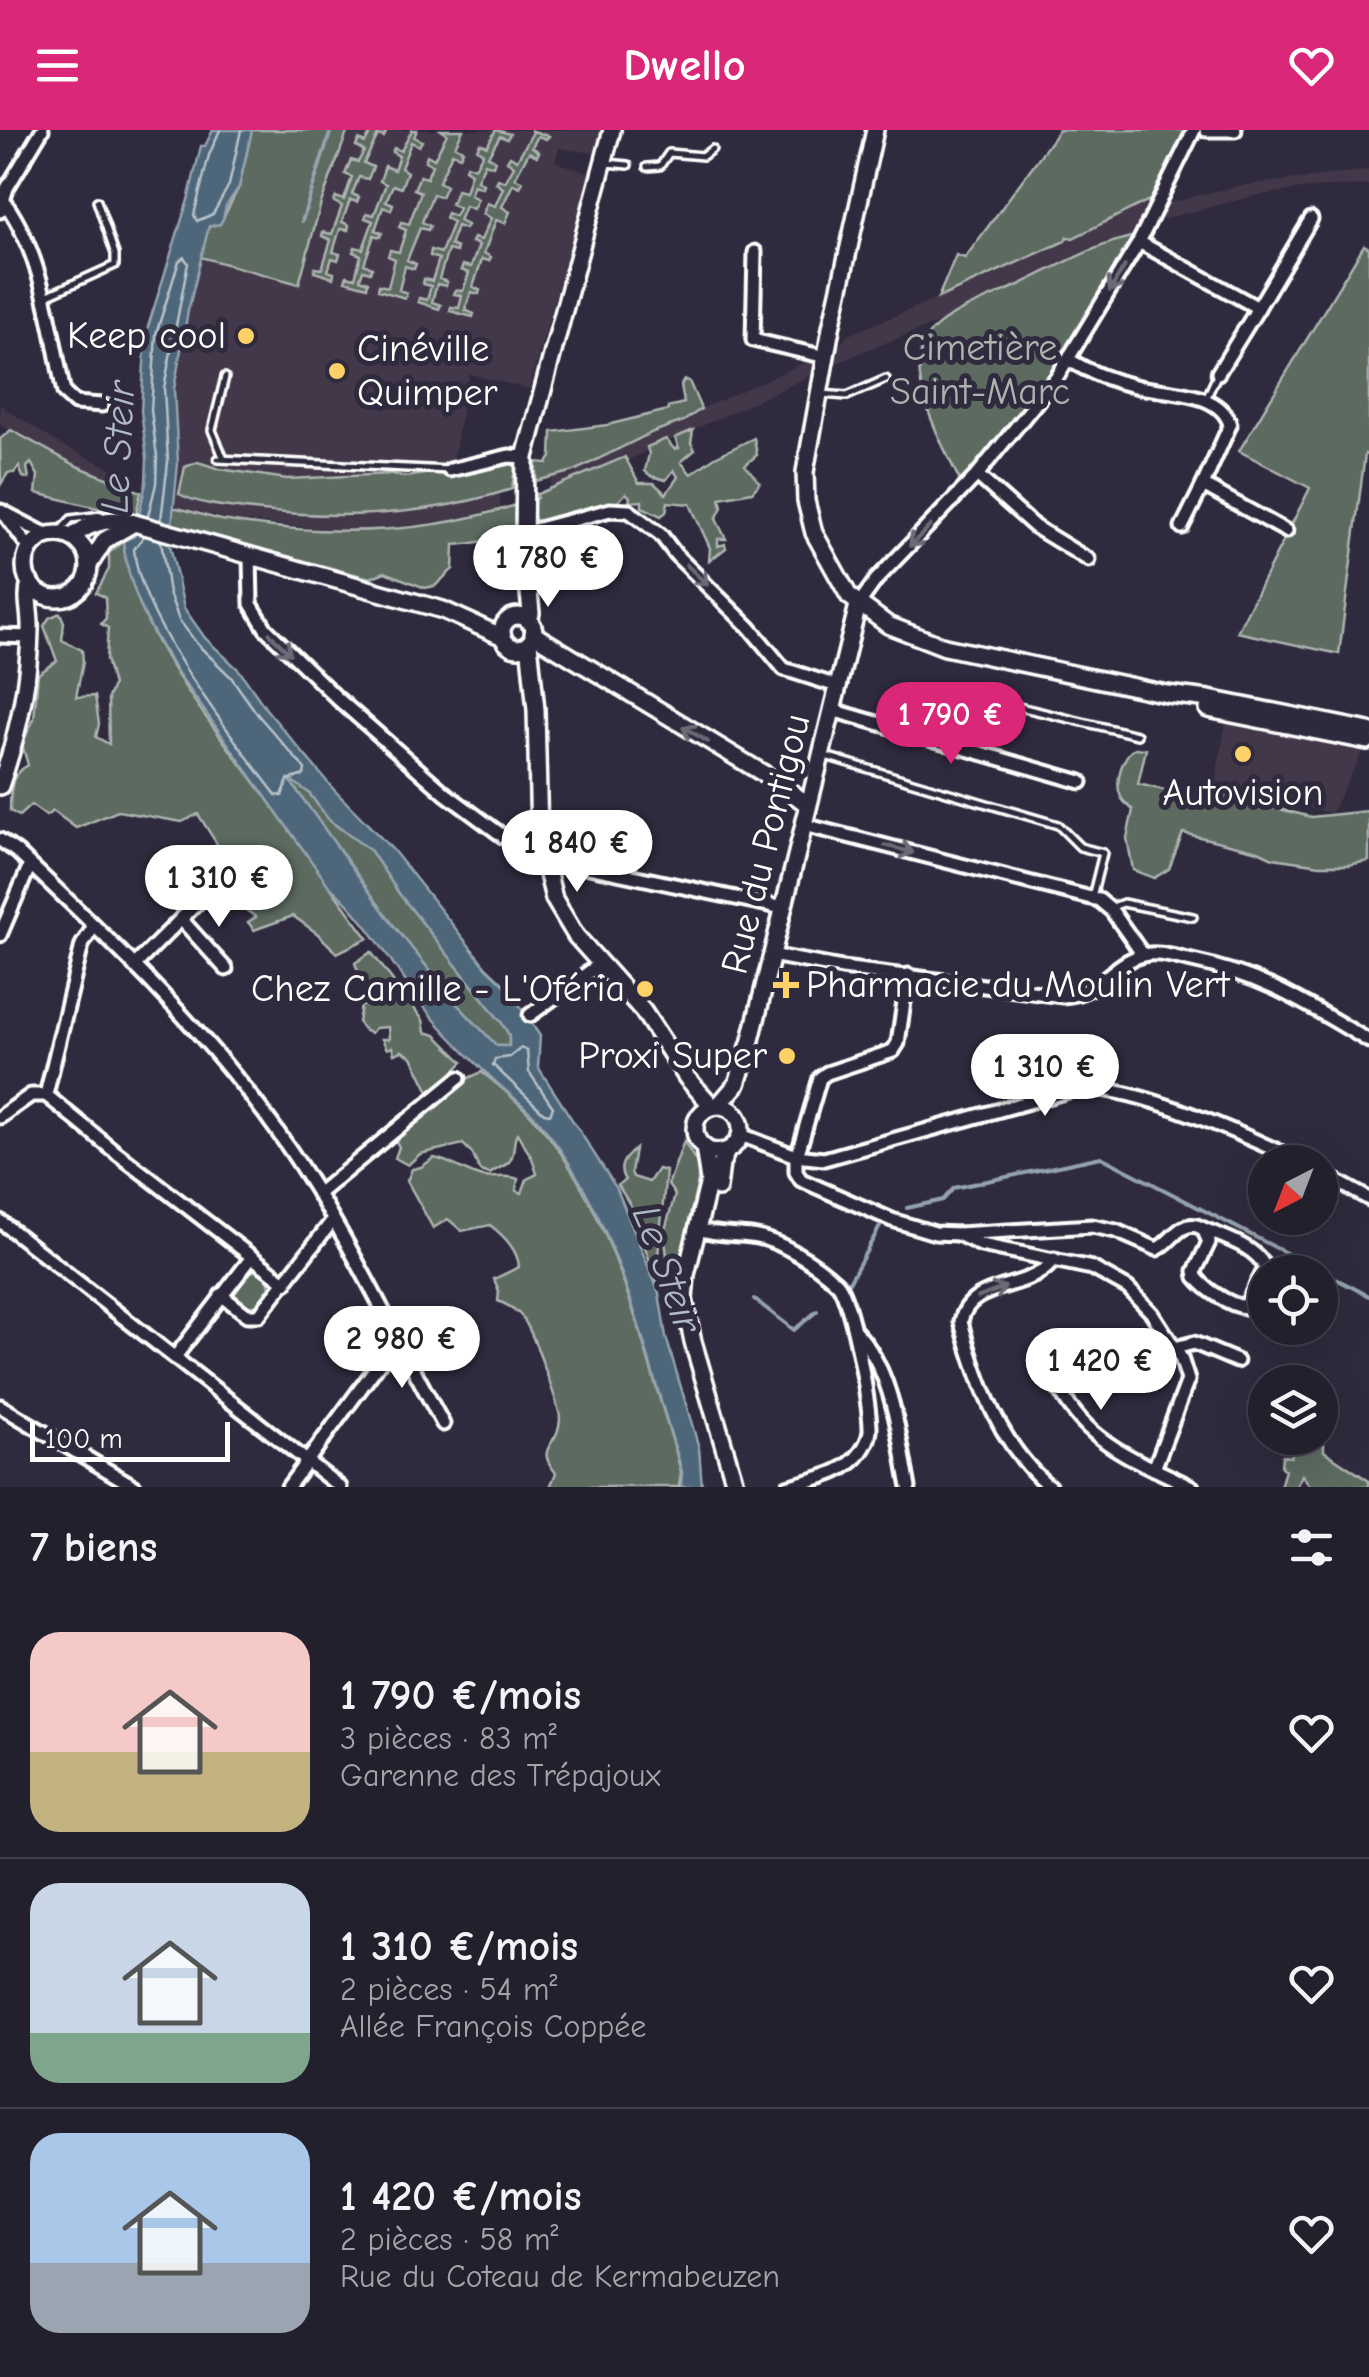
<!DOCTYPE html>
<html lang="fr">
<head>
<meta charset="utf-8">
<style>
  :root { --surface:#23202e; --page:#2b2836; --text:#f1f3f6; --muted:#a3a3aa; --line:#403e4a; --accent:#db2777 }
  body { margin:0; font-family:"Comic Neue",sans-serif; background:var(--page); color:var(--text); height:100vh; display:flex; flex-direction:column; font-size:38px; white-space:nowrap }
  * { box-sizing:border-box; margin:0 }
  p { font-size:32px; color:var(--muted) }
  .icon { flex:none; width:55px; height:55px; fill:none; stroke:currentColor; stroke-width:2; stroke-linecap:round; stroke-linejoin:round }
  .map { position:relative; height:1357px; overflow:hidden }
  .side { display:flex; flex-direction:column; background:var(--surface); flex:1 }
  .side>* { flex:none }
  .needle { width:65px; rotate:222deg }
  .fabs { position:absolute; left:1248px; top:1015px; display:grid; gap:20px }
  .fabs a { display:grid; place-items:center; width:90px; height:90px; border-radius:50%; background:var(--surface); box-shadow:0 10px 40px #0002,0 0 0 2px var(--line); font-size:50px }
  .scale { position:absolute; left:30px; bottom:25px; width:200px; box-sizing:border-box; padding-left:10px; border:5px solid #fff; border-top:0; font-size:28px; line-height:35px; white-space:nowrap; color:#fff; -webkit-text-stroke:8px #2f2a3d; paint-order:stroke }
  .price { position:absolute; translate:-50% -85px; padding:0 22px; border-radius:35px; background:#fff; color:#222; font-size:32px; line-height:65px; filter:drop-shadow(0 2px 5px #0008) }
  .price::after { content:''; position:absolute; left:50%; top:60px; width:30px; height:22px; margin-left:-15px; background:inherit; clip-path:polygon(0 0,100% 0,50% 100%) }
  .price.selected { background:var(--accent); color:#fff }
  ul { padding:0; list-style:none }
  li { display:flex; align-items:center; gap:30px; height:250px; padding:0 30px }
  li+li { border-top:2px solid var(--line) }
  li span { display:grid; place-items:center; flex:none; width:280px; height:200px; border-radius:30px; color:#555 }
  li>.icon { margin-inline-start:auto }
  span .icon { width:120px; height:120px; fill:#fffc; stroke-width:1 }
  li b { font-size:42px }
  h2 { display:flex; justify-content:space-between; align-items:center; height:120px; padding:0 30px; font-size:42px }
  header { display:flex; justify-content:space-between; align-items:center; height:130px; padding:0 30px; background:var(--accent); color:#fff; font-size:45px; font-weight:800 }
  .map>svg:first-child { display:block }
</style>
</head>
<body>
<header><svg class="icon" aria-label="menu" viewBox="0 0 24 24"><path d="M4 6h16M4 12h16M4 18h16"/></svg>Dwello<svg class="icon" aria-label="heart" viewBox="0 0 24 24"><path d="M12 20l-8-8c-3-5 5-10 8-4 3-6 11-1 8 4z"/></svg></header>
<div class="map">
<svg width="1369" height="1357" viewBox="0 0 1369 1357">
  <rect width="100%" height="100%" fill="#2f2a3d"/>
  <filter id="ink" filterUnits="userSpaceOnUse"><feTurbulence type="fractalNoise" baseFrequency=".01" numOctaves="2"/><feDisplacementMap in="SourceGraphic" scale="20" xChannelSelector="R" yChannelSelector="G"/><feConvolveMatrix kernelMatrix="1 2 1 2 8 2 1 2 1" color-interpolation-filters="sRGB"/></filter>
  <g filter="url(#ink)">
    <g fill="#433849">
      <path d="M252,0H601L594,23L559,18L555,32L590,43L529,259L469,244L452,334L514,316V358L500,365V378L450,390L355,402L231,390L173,375L178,333L174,259L188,181L209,96L220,94Z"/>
      <path d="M1369,40V55L1308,58L1253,66L1144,94L1136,106L948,189L862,222L589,348L549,363L551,349L578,334L837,218L848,205L938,168L1155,67L1168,73L1238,56Z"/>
      <path d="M0,275L61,315L132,348L130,360L100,349L17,306L0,293Z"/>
      <path d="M1226,592L1321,610L1364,619L1331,683L1214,660Z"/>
    </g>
    <g fill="#5b6a61" stroke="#adb4b0" stroke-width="2.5">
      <path d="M252,0H348L321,73L299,154L200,127L209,96L220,94L239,57Z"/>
      <path d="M372,0L386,3L384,7L378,5L364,33L373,37L368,49L359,47L352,64L359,67L357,72L350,70L342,92L349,95L348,100L340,99L333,122L340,124L338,130L332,128L328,141L334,143L333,148L314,142L315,138L322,139L331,110L322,106L323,102L332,104L342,76L334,72L336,67L344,70L352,47L345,44L351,30L358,32L364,21L356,16L359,10L365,13Z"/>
      <path d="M412,0H417L414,7L422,11L419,16L411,12L401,38L407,42L401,58L393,55L386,71L393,74L391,80L383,77L375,100L382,103L380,107L374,105L364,134L372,138L370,142L363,140L360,149L368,152L367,157L345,151L347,146L355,148L361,125L353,122L355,117L363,119L373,91L365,88L367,83L374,85L386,54L380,51L385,36L394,40L399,26L392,22L394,18L401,21Z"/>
      <path d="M441,0H463L455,16L463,20L460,26L452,23L439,52L446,56L441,67L433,64L422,92L430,96L428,100L420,98L407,130L416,134L414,139L405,136L399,160L407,163L405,168L378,160L379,155L388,157L395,129L388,126L390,120L399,122L406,100L399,97L401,92L409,94L421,62L414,59L420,46L427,48L432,35L425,31L427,25L434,29L447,4Z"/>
      <path d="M496,0L510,4L507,9L500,6L488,26L495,31L493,36L485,33L477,50L483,54L482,58L474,55L470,65L478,69L473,79L465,76L459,91L467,95L465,99L457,96L450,115L457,118L456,122L448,120L439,149L447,152L446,156L437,154L432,172L441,175L439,179L418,172L419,168L427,170L431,156L423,154L424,149L432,151L439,129L430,126L431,120L441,123L453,92L445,88L447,83L455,86L459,78L451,74L457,60L465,62L471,43L465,39L467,35L475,38L483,23L477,19L480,13L487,16Z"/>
      <path d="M530,0L549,6L546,9L538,6L532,17L539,22L537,26L529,22L515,48L523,52L520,57L513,54L502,77L510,82L505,93L496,90L484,123L491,127L489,131L482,129L473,157L480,160L479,164L471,162L465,180L474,184L473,187L450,181L451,177L459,178L462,166L454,164L456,160L463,161L469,143L461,140L463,135L471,137L479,115L472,112L474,108L481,110L491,88L483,84L487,73L495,76L503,58L496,53L498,49L505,52L514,36L507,31L510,26L517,30L533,2Z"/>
      <path d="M1059,0H1188L1155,67L1073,108L1067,107L1065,111L938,168L956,125L965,128Z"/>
      <path d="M1136,106L1050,249L961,353C944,317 897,238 932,201C950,181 996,166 1021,154C1057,137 1098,113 1136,106Z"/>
      <path d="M1364,115L1369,118V325L1365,324L1339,524L1237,502L1310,358L1239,321Z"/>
      <path d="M684,250L689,251L701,279L684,291L653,302L574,341L536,351V332L547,333L551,327L552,302L607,295L668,280V277L684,273L681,255Z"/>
      <path d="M11,300L77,336L141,362L136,384L113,382L36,363L38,345L31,333L27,337L29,349L23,347L19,337L14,343H8L1,354L0,309Z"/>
      <path d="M693,300L691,313L695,320L681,332L691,344L715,327L754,308L757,325L745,335L760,353L752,362L720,368L722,377L716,389L726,409H718V416L725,414L726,418L709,431L710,418L690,374L668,372L666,382L661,386L642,377V371L629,372L630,367L626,363L616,374L539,397L527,372L537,368V364L625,327L639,353H654L666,364L678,347L674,340L666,350L651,346L645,341L649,324L647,317L666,309L674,319L679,318L675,308Z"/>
      <path d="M509,329L515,338L512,359C428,386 341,390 253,380C229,377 200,375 179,364L185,337L198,332L220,339L287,349L391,344L407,347L429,343L449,344Z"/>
      <path d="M519,374L518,405C496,408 477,414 454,415L453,439L435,456L425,458L385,442L370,448L175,398L171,391L173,378H177C192,381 207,387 222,390C322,407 422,406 519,374Z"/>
      <path d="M123,411C134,508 217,599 273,677C304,720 335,765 368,808L337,823L318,804L293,786L254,800L248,792L256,787L231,770L219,735L224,725L198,684L182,692L118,681L76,698L53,681L46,686L31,675L19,686L10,681C10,663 10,644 28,635L22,614L34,589L38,544L57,531L44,496L49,488L60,483L64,492L62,510L82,520L83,532L76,567L95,566L99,594L96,607L109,614L108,568L113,555L106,529L108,498L101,494L106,488L105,467L96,463L109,439V423Z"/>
      <path d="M1135,618L1146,619L1138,654L1177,663L1185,671H1203L1210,661L1311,687L1369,681V731L1348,735H1320L1273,728L1258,721L1183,703L1169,739L1154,748L1133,740L1127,708L1133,680C1129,676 1123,672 1121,667C1114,652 1122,626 1135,618Z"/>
      <path d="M285,644L309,663L329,690L371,721L398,762L502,893L509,905V916H497L454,871L391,792Z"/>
      <path d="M371,822L423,890L425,902L436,905L463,932L451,944L455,954L482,942C502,958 523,975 539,994C617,1088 639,1207 675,1319L681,1342L679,1357H550L556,1343C533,1316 559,1317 560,1289C561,1280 533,1205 527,1195C521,1182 510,1176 498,1171L499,1161L494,1149L519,1137C518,1120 503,1105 490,1095L462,1101L448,1089L433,1098L407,1051L412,1039L421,1037L434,1028C452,1031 465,1043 483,1047C496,1049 505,1044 518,1049L516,1061L522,1063L527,1049L537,1044L532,1028L517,1003C512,1013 516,1024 509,1032C503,1038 496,1038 490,1044L480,1041L472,1023L463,1014L420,1024L408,1035L395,1028L399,1017L395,1009L435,974L412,927L402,921L394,924L392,917L387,919L382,909H389L388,897L375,898L371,903L365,901L358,892L361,876L372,875C369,858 360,849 355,833Z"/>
      <path d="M684,1011L698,1035V1051L672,1165L664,1103L675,1065L668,1055Z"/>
      <path d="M635,1019L631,1042L633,1047L649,1052L658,1039L666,1041L658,1126L665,1156L657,1153L632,1078L618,1055L625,1050C616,1036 625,1028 635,1019Z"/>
      <circle cx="252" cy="1159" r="18"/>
      <path d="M1288,1308H1320L1324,1313V1321L1369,1351V1357H1311L1302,1345L1296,1357H1280L1285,1340L1281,1337L1282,1326L1291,1327L1293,1318L1286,1312Z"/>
    </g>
    <path fill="#4e6679" stroke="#95a3af" stroke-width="2.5" fill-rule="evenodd" d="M213,0H252L239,57L226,76L223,89L220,94L209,96L188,181L174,259L178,333L170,415L184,478L205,508L239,540L266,579L335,661L393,720L486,837L508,858L540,906L538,937L617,1059L659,1163L666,1207L699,1318L702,1357H681L682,1342L677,1324C640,1208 620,1093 542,995C529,979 512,967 497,953C475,933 453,911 433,888C397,845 372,793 329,756L179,545C152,503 128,461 123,411L134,406L146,353L147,328L141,281L146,203L188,70L201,16H205ZM288,648L309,663L329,690L371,721L398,762L502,893L509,905V916H497L454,871L391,792Z"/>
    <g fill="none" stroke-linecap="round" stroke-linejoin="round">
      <g stroke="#b8c2c9" stroke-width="2.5">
        <path d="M220,0L209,25L194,85L197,91L213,84L229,55L241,0"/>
        <path d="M148,386L156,354L157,327L151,280L156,204L179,131L184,127L188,133L164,258L168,332L161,390"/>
        <path d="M144,406L134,419C139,489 233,608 276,665L282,666L288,650L304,645L305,639L258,585L231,547L198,515L179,490L169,463L161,411"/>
        <path d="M521,918L527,921L529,942L553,977L550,984L544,983L493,935L495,929L510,927Z"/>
      </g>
      <g stroke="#95a3af" stroke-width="4">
        <path d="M302,91L331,0"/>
        <path d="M907,1078L943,1070L954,1058L1101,1027L1369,1166"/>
        <path d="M848,1154L882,1093"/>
        <path d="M754,1169L794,1200L817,1181"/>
      </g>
      <defs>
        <g id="lane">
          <path d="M607,33L628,35"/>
          <path d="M647,37L660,36L669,23L703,26L712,19"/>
          <path d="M46,166L115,135V124L97,71"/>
          <path d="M821,264L847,266L886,249"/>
          <path d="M1206,269L1218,243"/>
          <path d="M218,329L450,340"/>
          <path d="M224,329L212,300L225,247"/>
          <path d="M57,404L71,389L101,385"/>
          <path d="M1007,574L1137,605"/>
          <path d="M822,625L1058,695L1080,717L1103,723L1092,767"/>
          <path d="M1110,778L1123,773L1193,787"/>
        </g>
        <g id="street">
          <path d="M1206,0H1235"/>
          <path d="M0,66C43,121 50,197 64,263L75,273L102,275"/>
          <path d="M0,81L7,58L42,0"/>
          <path d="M1139,112L1258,178L1311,89"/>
          <path d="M755,122L753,210L826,227"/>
          <path d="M1069,230C1089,242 1112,251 1135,256C1162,263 1221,260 1230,295L1203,355L1286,401"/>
          <path d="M1218,243L1258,178"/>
          <path d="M450,340L509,326L525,327"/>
          <path d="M977,345L1035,397L1089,430"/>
          <path d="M1,381L47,405"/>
          <path d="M6,386L30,419"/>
          <path d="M1182,397L1203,355"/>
          <path d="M524,403L610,380L629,381L661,405L676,425L750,498L784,539L837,556"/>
          <path d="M250,427L251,474L266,499L338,569L446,664L511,712L542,727L783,778"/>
          <path d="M858,475L876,450L977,345L1057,247L1139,112L1194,0"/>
          <path d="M0,506L30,507"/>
          <path d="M832,580L1081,652"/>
          <path d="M804,695L1099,770L1112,781L1143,825"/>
          <path d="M0,710L17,722C110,810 203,897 277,1001C342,1092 389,1196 443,1294"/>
          <path d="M181,789L226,839"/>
          <path d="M0,805L30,735"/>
          <path d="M771,825L842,838L1063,866C1101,864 1111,833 1143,825C1157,821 1174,827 1188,830C1265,846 1303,872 1369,911"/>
          <path d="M134,836L207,763"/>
          <path d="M908,845L898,913L893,921L827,943L820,948L796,1030V1042L801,1050L892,1090L935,1103L958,1104L1092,1096L1116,1101L1157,1119C1172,1112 1179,1092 1197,1096C1218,1106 1259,1116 1265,1139L1245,1177C1229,1175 1206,1160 1196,1147L1195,1141L1209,1112L1203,1099"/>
          <path d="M530,885L600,834"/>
          <path d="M46,965L113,1020L286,1153"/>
          <path d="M0,987L31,965H46L82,815L94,796"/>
          <path d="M741,1005L796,1026L824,1029L1075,959C1127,951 1251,1008 1301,1032"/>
          <path d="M1320,1042L1369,1069"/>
          <path d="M318,1064L459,948"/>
          <path d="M0,1091L340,1357"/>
          <path d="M698,1099C716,1105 732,1104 751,1106C780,1110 816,1133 837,1153C851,1166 871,1279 870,1301C869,1309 866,1315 861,1322C845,1345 812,1349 787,1357"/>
          <path d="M958,1104L981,1115L1092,1138L1128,1158L1152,1183L1181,1228L1188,1250L1154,1339L1192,1357"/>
          <path d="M221,1165L247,1185H259L333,1090"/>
          <path d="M856,1202C893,1240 899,1307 909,1357"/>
          <path d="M1175,1218L1194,1213L1237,1231"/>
          <path d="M175,1227L252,1127"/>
          <path d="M1045,1230C1069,1288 1097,1313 1154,1339"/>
          <path d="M0,1276L135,1357"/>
          <path d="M288,1357L397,1209"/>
          <path d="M1050,1357C1000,1316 978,1253 961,1192C968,1149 1034,1162 1054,1129"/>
        </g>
        <g id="secondary">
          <path d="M875,0L831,198L805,342L806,371L814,403L849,466L888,495L945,517L1167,564L1209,569L1369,601"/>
          <circle cx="57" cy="436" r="32"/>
          <path d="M72,407C87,395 107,387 127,391L443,480L503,507"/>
          <path d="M89,435L105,410L134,393"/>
          <circle cx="518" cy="502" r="16"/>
          <path d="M529,492L531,483L524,412L525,327L612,0"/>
          <path d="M533,504L779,653L808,675"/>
          <path d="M529,513L536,580L539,707L554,769L576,806L643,881L687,948L713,977"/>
          <path d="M1208,579L1367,611"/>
          <path d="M0,656C18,605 29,554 30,500C31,483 25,469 30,452"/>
          <path d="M718,976L737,954L751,910L858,475"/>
          <circle cx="718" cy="999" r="23"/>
          <path d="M704,1017L709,1051L686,1145L684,1169L693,1212L736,1357"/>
          <path d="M718,1058L721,1034L727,1021"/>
        </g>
      </defs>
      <use href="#lane" stroke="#fff" stroke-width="12"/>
      <use href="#street" stroke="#fff" stroke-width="19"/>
      <use href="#secondary" stroke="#fff" stroke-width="22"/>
      <use href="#lane" stroke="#2f2a3d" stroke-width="5"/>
      <use href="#street" stroke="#2f2a3d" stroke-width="11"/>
      <use href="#secondary" stroke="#2f2a3d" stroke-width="15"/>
    </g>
    <defs><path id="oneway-shaft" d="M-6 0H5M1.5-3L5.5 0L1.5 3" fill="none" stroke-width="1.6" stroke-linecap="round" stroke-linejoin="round" transform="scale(2.5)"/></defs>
    <g stroke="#6d6a77">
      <use href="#oneway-shaft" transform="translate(1117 149) rotate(121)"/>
      <use href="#oneway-shaft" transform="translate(920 406) rotate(135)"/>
      <use href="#oneway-shaft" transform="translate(697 445) rotate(44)"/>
      <use href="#oneway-shaft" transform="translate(280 514) rotate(45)"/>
      <use href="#oneway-shaft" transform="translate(695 604) rotate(-149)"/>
      <use href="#oneway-shaft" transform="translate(899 719) rotate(14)"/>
      <use href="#oneway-shaft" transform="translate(992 1162) rotate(-22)"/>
    </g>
  </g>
  <g fill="#ffd166" stroke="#2f2a3d" stroke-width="4">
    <circle cx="246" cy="206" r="10"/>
    <circle cx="337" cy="241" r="10"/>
    <circle cx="1243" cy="624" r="10"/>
    <path d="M781 840h10v10h10v10h-10v10h-10v-10h-10v-10h10z"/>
    <circle cx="645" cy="859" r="10"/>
    <circle cx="787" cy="926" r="10"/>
  </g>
  <g text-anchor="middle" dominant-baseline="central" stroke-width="10" stroke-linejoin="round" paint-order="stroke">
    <g font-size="38" fill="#fff" stroke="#2f2a3d" text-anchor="end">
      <text x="226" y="206">Keep cool</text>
      <text x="357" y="219" text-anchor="start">Cinéville<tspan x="357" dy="44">Quimper</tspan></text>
      <text x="1243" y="663" text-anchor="middle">Autovision</text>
      <text x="806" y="855" text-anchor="start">Pharmacie du Moulin Vert</text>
      <text x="625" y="859">Chez Camille - L'Oféria</text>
      <text x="767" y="926">Proxi Super</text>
    </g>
    <g font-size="38" fill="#adb4b0" stroke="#2f2a3d">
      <text x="980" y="218">Cimetière<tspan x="980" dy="44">Saint-Marc</tspan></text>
    </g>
    <g font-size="38" fill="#fff" stroke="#2f2a3d">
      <text transform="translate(766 714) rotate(-76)">Rue du Pontigou</text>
    </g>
    <g font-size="40" font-style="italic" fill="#afbac3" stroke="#2f2a3d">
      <text transform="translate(118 317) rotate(-87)">Le Steir</text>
      <text transform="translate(667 1139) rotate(70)">Le Steir</text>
    </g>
  </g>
</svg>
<div class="fabs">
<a><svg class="needle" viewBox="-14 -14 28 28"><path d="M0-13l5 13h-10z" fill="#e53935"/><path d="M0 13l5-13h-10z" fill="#a3a3aa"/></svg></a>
<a><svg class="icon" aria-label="locate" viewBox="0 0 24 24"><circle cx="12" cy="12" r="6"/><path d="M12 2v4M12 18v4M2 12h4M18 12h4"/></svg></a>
<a><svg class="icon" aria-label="layers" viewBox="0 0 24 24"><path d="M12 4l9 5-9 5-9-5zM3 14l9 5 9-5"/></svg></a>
</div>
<div class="scale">100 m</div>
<b class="price" style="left:548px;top:480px">1 780 €</b>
<b class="price selected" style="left:951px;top:637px">1 790 €</b>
<b class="price" style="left:577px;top:765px">1 840 €</b>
<b class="price" style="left:219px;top:800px">1 310 €</b>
<b class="price" style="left:1045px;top:989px">1 310 €</b>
<b class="price" style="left:402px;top:1261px">2 980 €</b>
<b class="price" style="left:1101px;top:1283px">1 420 €</b>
</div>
<section class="side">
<h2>7 biens<svg class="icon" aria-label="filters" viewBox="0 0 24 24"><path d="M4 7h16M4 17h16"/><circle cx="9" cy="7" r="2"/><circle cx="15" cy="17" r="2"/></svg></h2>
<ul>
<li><span style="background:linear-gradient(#f6c9c9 60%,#c2b280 0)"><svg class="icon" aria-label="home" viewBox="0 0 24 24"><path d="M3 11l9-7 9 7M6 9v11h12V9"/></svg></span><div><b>1 790 €/mois</b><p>3 pièces · 83 m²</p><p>Garenne des Trépajoux</p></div><svg class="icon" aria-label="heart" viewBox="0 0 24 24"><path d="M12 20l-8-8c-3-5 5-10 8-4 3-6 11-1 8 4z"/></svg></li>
<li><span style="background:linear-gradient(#c9d6e8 75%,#7fa58c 0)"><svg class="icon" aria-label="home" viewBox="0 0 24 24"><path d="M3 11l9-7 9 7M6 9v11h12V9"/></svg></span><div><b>1 310 €/mois</b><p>2 pièces · 54 m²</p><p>Allée François Coppée</p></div><svg class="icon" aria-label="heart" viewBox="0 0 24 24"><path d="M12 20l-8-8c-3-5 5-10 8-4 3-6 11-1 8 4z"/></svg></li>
<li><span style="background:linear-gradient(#a9c7e8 65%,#9aa5b1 0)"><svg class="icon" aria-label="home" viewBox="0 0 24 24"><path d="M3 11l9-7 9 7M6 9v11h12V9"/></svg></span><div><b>1 420 €/mois</b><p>2 pièces · 58 m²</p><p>Rue du Coteau de Kermabeuzen</p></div><svg class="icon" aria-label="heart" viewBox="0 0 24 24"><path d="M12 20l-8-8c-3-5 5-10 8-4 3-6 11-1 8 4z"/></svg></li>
</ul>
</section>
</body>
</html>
